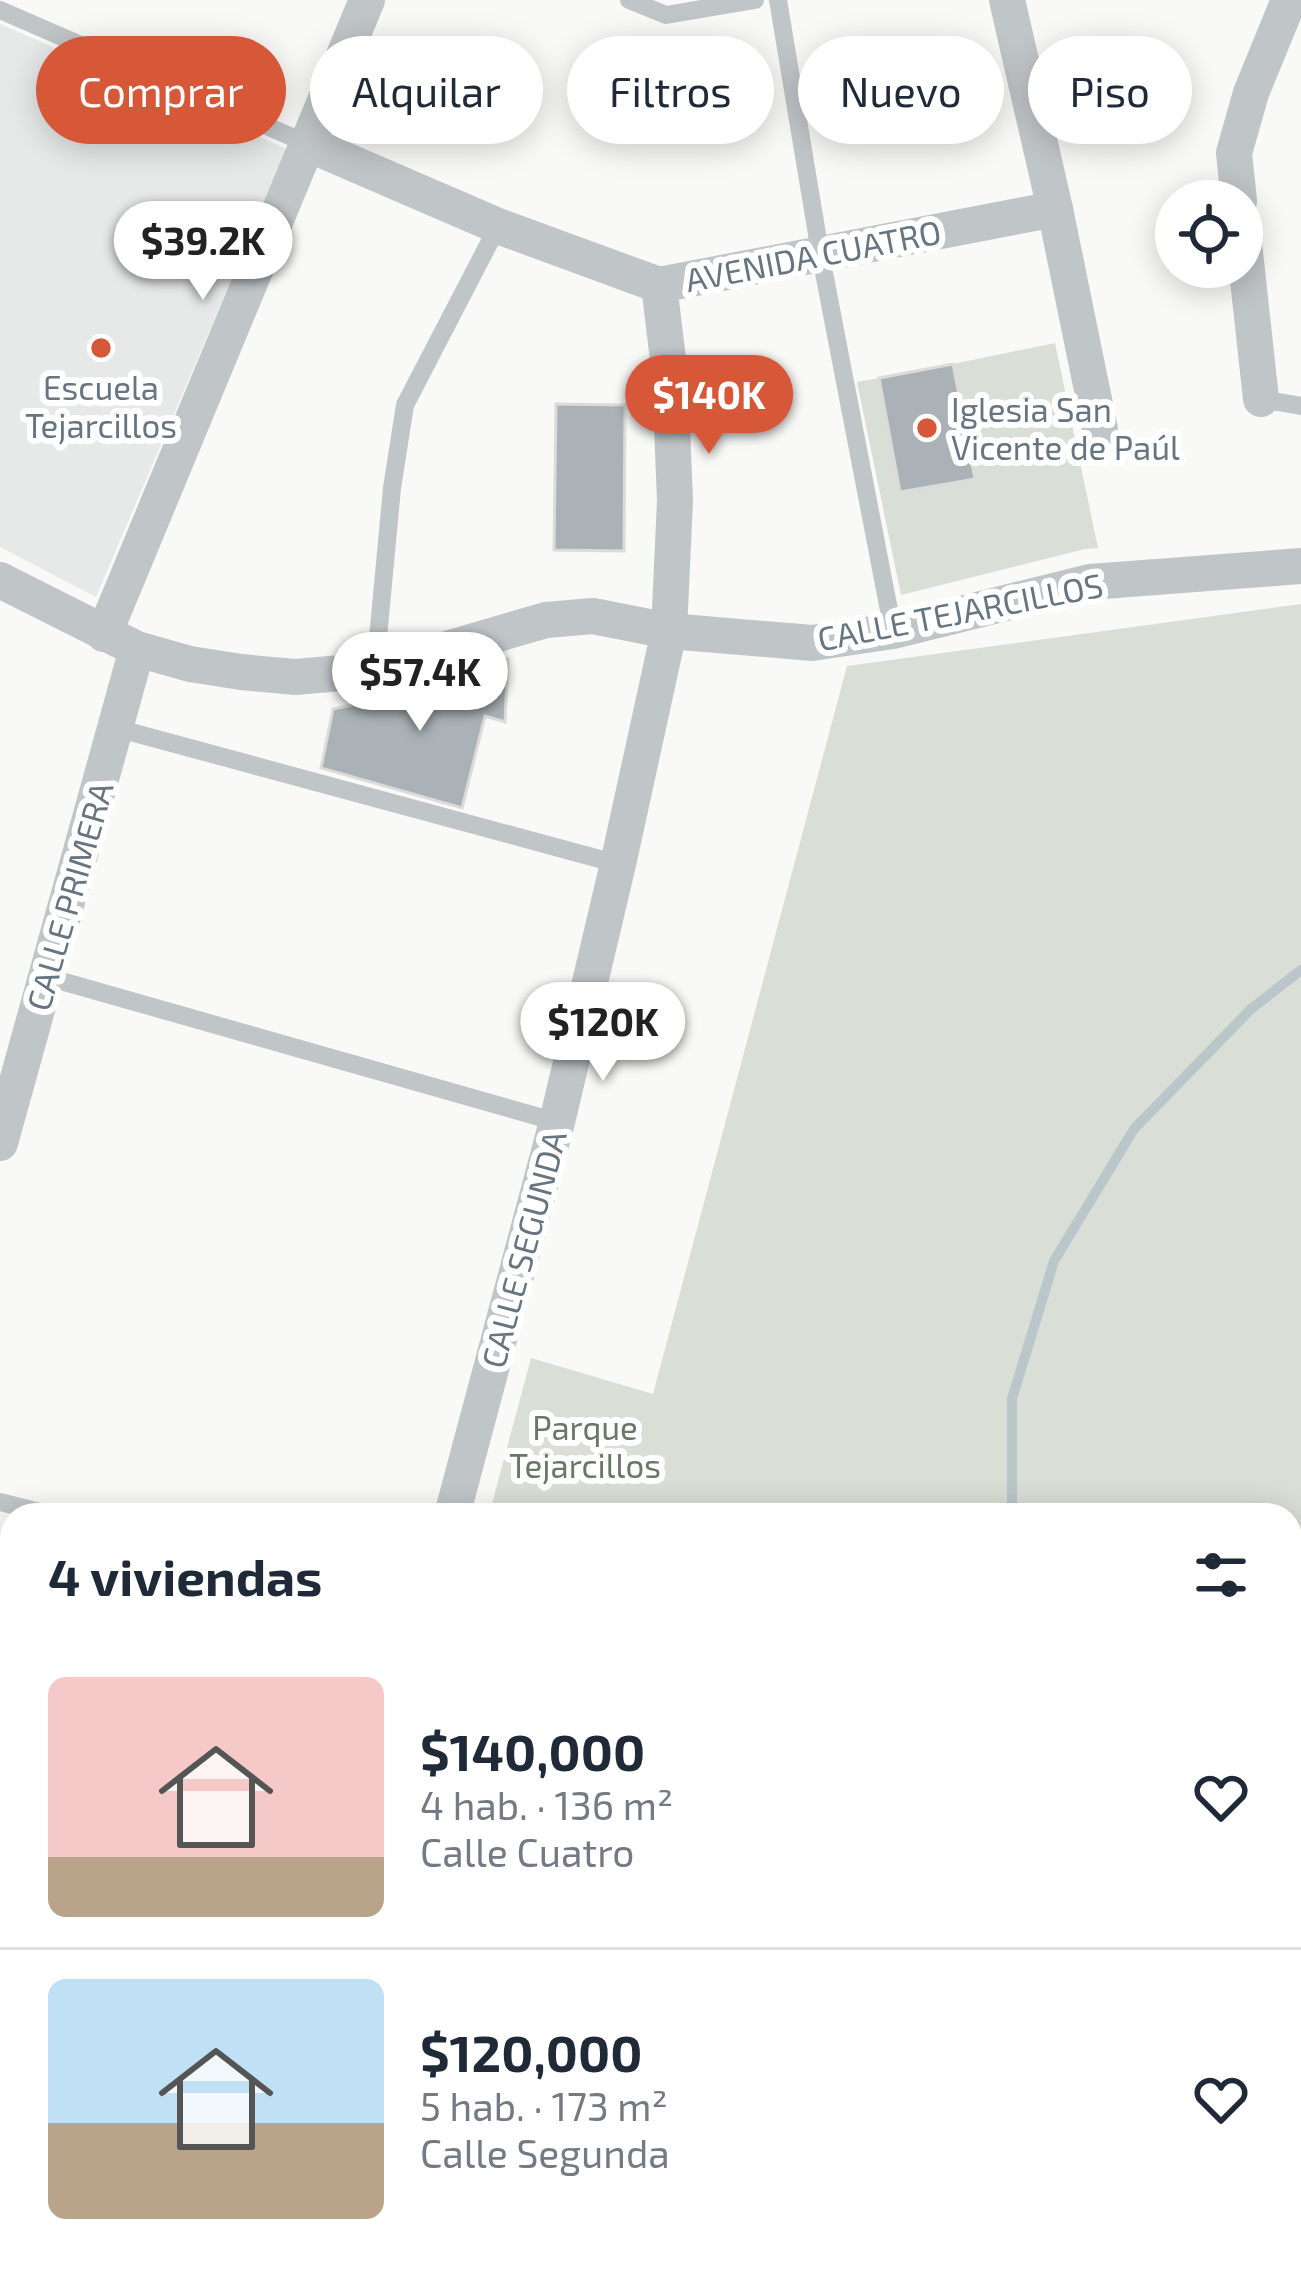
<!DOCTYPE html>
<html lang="es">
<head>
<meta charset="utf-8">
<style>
  :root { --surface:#fff; --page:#f6f6f7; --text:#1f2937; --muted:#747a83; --line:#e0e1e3; --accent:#d75839 }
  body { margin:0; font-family:"Exo 2",sans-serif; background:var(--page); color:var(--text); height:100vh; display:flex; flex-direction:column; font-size:45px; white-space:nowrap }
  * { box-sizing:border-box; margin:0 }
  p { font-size:39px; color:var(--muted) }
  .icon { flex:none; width:66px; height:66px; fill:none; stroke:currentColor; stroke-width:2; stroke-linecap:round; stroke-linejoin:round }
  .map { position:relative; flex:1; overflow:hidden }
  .panel { position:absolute; left:0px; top:1503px; width:1302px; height:768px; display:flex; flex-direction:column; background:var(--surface); border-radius:36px 36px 0 0; box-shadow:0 6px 30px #0003 }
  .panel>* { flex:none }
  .hud { position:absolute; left:36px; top:36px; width:1230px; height:108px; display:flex; gap:24px }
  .controls { position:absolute; left:1155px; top:180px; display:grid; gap:24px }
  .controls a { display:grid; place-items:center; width:108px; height:108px; border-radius:50%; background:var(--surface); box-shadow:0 6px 30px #0003; font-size:60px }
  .price { position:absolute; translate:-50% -102px; padding:0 27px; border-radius:42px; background:#fff; color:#222; font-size:39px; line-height:78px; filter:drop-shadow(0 3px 6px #0008) }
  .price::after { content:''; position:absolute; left:50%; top:72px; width:36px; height:27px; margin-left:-18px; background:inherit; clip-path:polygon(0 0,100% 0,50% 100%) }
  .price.on { background:var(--accent); color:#fff }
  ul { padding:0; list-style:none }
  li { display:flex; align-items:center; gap:36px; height:300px; padding:0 48px }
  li+li { border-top:3px solid var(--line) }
  li span { display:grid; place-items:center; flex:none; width:336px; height:240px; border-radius:18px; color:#555 }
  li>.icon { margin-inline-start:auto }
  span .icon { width:144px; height:144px; fill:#fffc; stroke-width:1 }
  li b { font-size:51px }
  h2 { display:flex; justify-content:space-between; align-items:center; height:144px; padding:0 48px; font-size:51px }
  .tag { padding:0 42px; border-radius:54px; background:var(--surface); box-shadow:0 6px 30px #0003; font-size:42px; line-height:108px }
  .tag.on { background:var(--accent); color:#fff }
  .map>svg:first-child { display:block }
</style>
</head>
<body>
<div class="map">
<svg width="1301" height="2271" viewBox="0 0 1301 2271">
  <rect width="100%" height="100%" fill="#f9f9f7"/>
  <path fill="#e7e8e8" d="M0,24L287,149L96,597L0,547Z"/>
  <g fill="#d9ded6">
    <path d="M1055,343L1098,548L1085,549L901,595L857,382L879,378L900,492L974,479L953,364Z"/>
    <path d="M1301,604V2271H289L292,2259H1290V1515H489L531,1358L653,1394L847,666Z"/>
  </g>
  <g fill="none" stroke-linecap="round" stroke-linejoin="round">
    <g stroke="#bac6ca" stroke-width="10">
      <path d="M1012,1515V1399L1054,1261L1134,1129L1251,1009L1301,970"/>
      <path d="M735,2271L739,2259"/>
    </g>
  </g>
  <g fill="#aab2b7" stroke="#dbdbd9" stroke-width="3">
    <path d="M953,364L975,479L900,492L879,378Z"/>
    <path d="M556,404L625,405L624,551L554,550Z"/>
    <path d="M508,659L505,722L485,716L462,808L321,768L333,709L416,692L414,682Z"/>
  </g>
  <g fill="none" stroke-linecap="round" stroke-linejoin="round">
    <g stroke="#c0c5c8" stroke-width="18">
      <path d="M629,0L666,15L755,0"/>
      <path d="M778,0L820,252L893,631"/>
      <path d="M0,10L308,144"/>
      <path d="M1261,399L1301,406"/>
      <path d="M375,670L392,488L405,405L498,226"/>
      <path d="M116,728L618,864"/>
      <path d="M47,977L557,1122"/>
      <path d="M0,1502L52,1515"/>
      <path d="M0,1765L12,1768"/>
      <path d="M0,2033L12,2036"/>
    </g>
    <g stroke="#c0c5c8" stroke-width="36">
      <path d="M1007,0L1055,209L1100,429"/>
      <path d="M308,144L498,226L659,285L1055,209"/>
      <path d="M1239,201L1234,153L1251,93L1289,0"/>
      <path d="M1242,225L1261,399"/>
      <path d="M0,580L137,649L190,664L241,672L295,677L375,670L546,620L593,616L669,631L812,643L893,631L1090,582L1301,566"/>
      <path d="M104,634L367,0"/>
      <path d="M0,1143L137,649"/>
      <path d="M452,1515L557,1122L618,864L669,631L675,501L670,376L659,285"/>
      <path d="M253,2271L256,2259"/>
    </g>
  </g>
  <g fill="#d75839" stroke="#fff" stroke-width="4.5">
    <circle cx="101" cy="348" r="12"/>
    <circle cx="927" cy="428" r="12"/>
  </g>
  <g text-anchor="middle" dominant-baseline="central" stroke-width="12" stroke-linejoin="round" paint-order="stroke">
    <g font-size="33" fill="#667580" stroke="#fff">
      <text transform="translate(813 255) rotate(-11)">AVENIDA CUATRO</text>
      <text transform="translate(960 611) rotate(-11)">CALLE TEJARCILLOS</text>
      <text transform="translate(69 896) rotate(-74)">CALLE PRIMERA</text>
      <text transform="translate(523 1249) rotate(-75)">CALLE SEGUNDA</text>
    </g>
    <g font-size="33" fill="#667580" stroke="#fff">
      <text x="101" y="387">Escuela<tspan x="101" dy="38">Tejarcillos</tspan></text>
      <text x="951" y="409" text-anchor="start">Iglesia San<tspan x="951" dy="38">Vicente de Paúl</tspan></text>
    </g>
    <g font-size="33" fill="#697865" stroke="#fff">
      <text x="585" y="1427">Parque<tspan x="585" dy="38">Tejarcillos</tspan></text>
    </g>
  </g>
</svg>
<div class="controls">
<a><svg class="icon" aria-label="locate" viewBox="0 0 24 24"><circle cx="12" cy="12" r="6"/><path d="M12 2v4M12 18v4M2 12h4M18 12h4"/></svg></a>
</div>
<b class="price" style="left:203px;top:303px">$39.2K</b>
<b class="price on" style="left:709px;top:457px">$140K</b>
<b class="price" style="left:420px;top:734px">$57.4K</b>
<b class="price" style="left:603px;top:1084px">$120K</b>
<div class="hud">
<a class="tag on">Comprar</a>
<a class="tag">Alquilar</a>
<a class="tag">Filtros</a>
<a class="tag">Nuevo</a>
<a class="tag">Piso</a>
</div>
<section class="panel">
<h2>4 viviendas<svg class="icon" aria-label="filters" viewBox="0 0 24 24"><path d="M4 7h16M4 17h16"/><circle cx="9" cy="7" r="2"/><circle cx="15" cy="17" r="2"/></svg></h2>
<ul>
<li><span style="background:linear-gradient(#f6c9c9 75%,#b9a48a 0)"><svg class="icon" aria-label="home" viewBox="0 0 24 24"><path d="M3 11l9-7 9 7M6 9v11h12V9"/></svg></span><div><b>$140,000</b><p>4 hab. · 136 m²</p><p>Calle Cuatro</p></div><svg class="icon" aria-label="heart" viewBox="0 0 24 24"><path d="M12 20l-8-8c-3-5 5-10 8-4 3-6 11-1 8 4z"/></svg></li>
<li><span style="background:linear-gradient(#bfe0f5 60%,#b9a48a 0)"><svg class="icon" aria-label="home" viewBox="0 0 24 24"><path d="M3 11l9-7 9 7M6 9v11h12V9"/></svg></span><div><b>$120,000</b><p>5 hab. · 173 m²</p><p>Calle Segunda</p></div><svg class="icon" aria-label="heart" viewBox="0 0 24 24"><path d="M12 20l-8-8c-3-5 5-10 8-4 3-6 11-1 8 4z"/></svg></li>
</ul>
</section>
</div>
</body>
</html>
